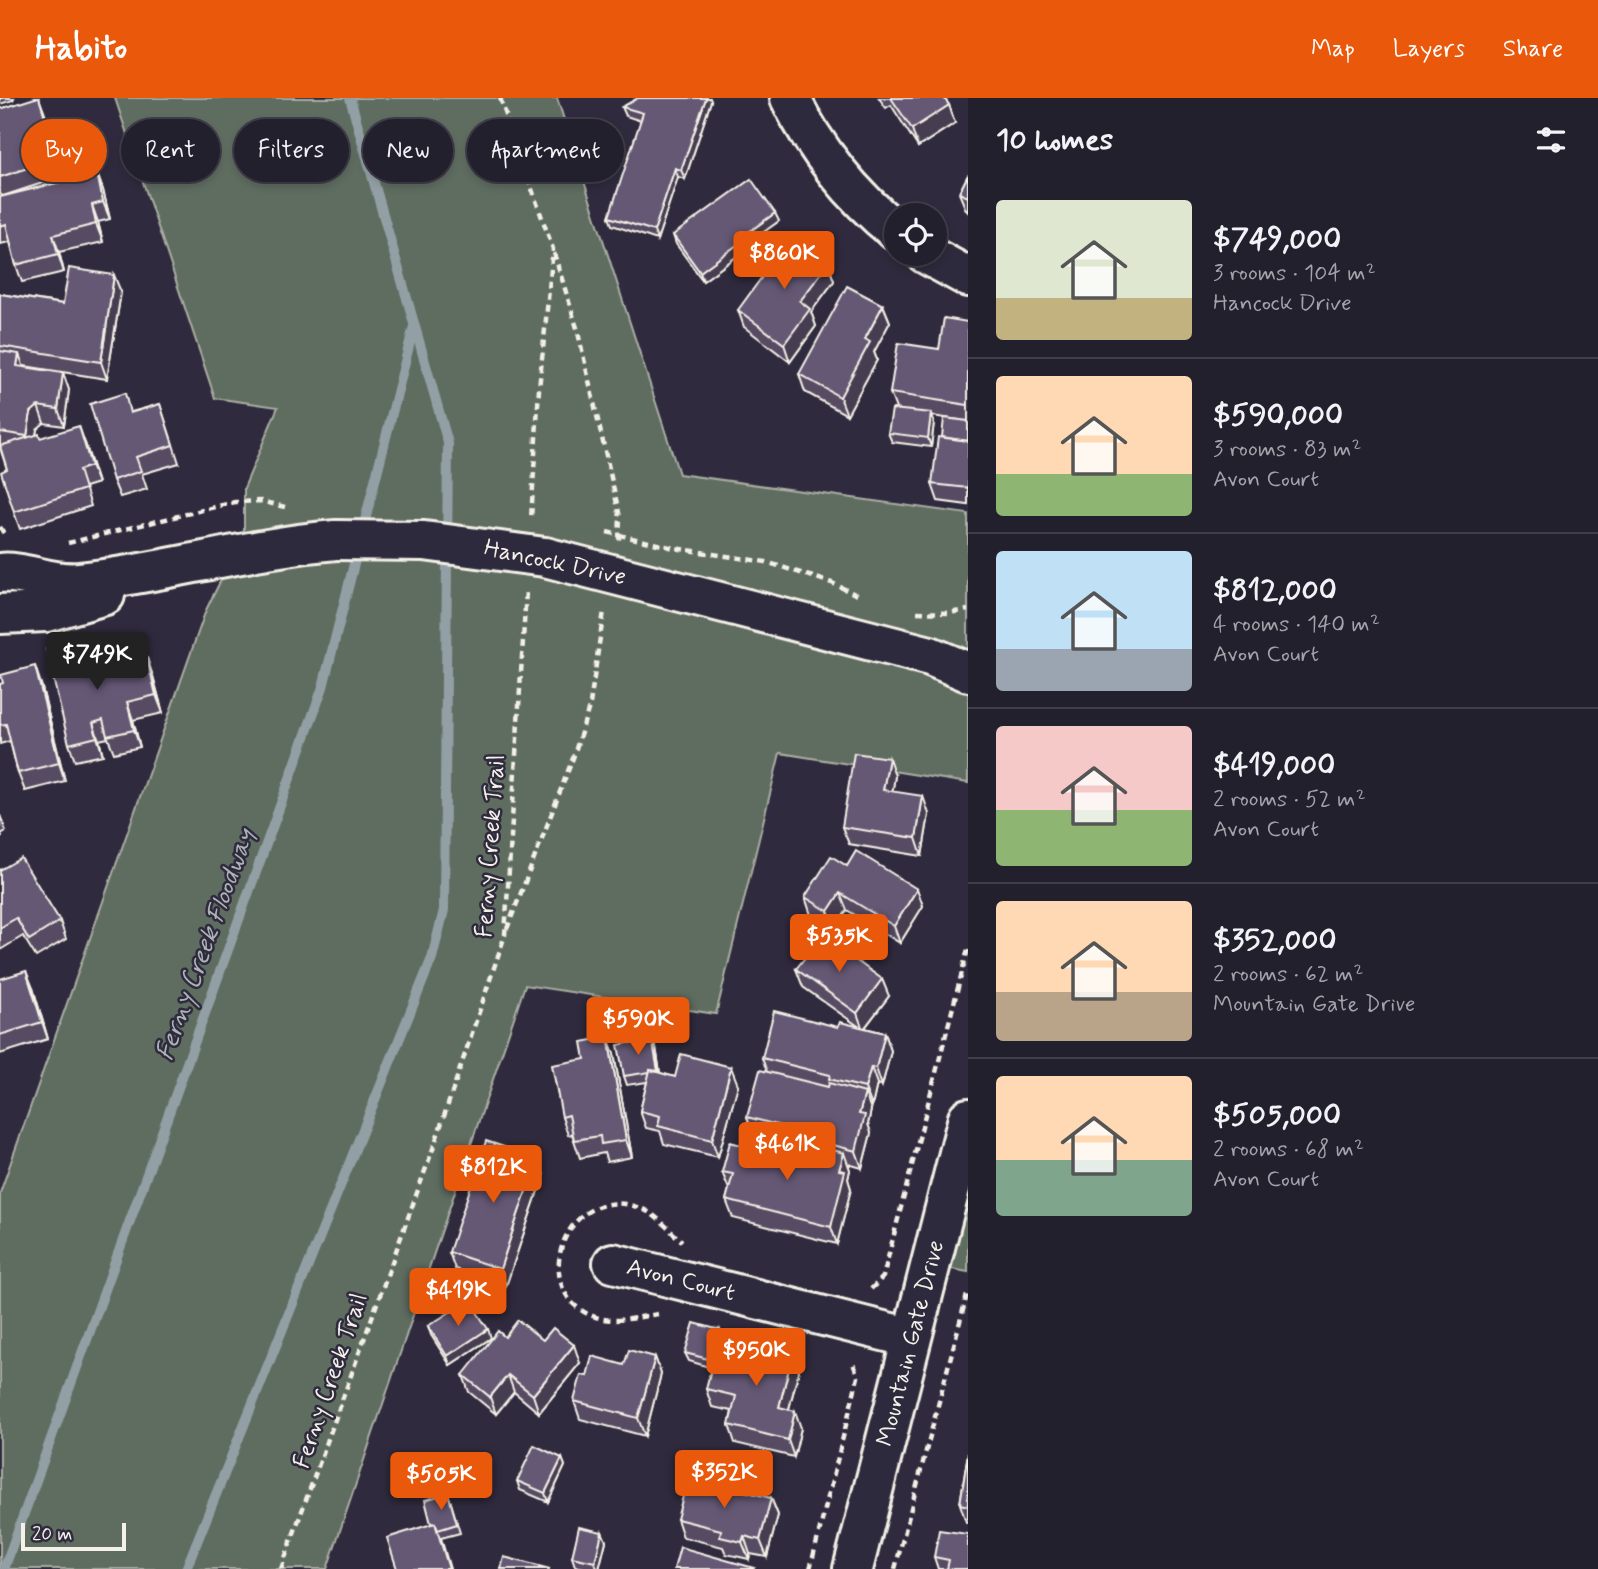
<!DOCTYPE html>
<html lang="en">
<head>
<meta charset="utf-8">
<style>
  :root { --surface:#23202e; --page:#2f2d3a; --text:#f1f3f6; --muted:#a3a3aa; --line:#403e4a; --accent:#ea580c }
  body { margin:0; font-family:Mynerve,sans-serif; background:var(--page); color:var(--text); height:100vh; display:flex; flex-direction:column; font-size:26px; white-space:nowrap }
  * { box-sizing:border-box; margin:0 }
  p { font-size:23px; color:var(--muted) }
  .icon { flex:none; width:38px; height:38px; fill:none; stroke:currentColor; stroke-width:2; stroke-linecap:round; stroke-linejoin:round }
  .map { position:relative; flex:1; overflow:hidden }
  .panel { display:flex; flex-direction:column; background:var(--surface); width:630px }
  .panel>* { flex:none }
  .banner { position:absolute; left:21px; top:21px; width:665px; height:63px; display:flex; gap:14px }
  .controls { position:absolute; left:884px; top:105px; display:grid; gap:14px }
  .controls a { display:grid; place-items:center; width:63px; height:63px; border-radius:50%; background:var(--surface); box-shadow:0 4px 10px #0003,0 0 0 2px var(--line); font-size:35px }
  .scale { position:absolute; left:21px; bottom:18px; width:105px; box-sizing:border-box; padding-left:7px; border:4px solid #f4f1e8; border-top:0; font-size:19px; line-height:24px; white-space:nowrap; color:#f4f1e8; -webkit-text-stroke:5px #2f2a3d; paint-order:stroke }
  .price { position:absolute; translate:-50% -60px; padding:0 16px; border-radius:7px; background:var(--accent); color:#fff; font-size:23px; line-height:46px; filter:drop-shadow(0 2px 4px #0008) }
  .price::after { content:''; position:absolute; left:50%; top:42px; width:21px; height:16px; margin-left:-10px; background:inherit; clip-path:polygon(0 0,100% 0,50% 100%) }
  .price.current { background:#222; color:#fff }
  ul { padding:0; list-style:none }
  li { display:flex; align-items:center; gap:21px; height:175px; padding:0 28px }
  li+li { border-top:2px solid var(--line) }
  li span { display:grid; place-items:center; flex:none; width:196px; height:140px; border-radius:7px; color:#555 }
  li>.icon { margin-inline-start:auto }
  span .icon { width:84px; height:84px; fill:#fffc; stroke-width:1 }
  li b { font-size:30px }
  h2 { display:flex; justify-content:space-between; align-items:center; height:84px; padding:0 28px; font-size:30px }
  .chip { padding:0 24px; border-radius:32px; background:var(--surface); box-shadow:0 4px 10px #0003,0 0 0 2px var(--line); font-size:24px; line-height:63px }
  .chip.current { background:var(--accent); color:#fff }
  header { display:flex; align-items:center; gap:42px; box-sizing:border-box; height:98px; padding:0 35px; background:var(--accent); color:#fff }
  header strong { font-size:33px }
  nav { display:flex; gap:38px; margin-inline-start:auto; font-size:24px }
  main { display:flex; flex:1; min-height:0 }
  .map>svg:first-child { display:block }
</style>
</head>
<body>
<header>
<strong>Habito</strong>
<nav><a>Map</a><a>Layers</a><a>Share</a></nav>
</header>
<main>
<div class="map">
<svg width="968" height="1471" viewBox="0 0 968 1471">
  <rect width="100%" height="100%" fill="#2f2a3d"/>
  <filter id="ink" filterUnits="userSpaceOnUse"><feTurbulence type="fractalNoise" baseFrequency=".0143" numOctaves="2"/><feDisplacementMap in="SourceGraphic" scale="14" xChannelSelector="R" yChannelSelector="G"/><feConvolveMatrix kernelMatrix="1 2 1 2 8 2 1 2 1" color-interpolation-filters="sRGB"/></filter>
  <g filter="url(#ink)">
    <g fill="#5f6c61" stroke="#aaaea4" stroke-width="2">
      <path d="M115,0H557L679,376L968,416V685L780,655L716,916L525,887L327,1471H0V1095L206,512L244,436V390L278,309L215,300Z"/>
      <path d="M968,1020V1174L930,1167Z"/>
    </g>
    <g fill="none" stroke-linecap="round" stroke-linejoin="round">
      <g stroke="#92a0a5" stroke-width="10">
        <path d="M4,1471L323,589L414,228"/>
        <path d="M186,1471L432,860L444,812L448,345L350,0"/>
      </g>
      <defs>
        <g id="minor">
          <path d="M790,0C815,51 852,98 896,133"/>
          <path d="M926,156L968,179"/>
          <path d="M545,459L930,558L968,574"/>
          <path d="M0,475C24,472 49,487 80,484C166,475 250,449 336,442"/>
          <path d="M0,516L46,514L105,497"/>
          <path id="s1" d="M613,1165L911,1240"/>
          <path id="s2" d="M853,1471L968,1020"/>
        </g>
      </defs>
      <use href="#minor" stroke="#f4f1e8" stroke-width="44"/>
      <g stroke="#f4f1e8" stroke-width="4.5" stroke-dasharray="7 5" stroke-linecap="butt">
        <path d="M500,0L553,151L539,291L531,421"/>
        <path d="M554,155L577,230L620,419L619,442"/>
        <path d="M0,429L5,437"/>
        <path d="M607,434L674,450L766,464L832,485L861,499"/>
        <path d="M68,445L235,404L260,403L285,409"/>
        <path d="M917,514L948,515L968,512"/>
        <path d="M507,831L573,660L590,606L604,513"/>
        <path d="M871,1191L883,1179L968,851"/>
        <path d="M658,1216C639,1219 618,1225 599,1220C524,1200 563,1081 640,1110C657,1116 669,1133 682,1143"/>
        <path d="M281,1471L435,1045L505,837L526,493"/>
        <path d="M810,1471L858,1279L852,1262"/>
        <path d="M895,1471L968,1193"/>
      </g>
      <use href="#minor" stroke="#2f2a3d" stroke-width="38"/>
      <defs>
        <path id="minor-bridge" d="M336,442L424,443L545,459"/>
      </defs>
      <use href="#minor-bridge" stroke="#f4f1e8" stroke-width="44" stroke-linecap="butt"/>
      <use href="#minor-bridge" stroke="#2f2a3d" stroke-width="38"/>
    </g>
    <g fill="#574c64" stroke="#f4f1e8" stroke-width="2">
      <path d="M0,0H14L13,2L0,6Z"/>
      <path d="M39,0L64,78L3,98L0,96V11Z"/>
      <path d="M879,0H944L949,7L955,25L918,49L891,7L886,10Z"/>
      <path d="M711,3L685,81L678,79L657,142L612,127L609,119L641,23L626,18L622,9Z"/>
      <path d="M97,75L103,92L110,121L98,124L103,144L59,154L64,174L22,184L16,167L10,144L0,146V99Z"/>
      <path d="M968,77V114L966,112L959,95Z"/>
      <path d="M779,123L750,144L751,148L703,183L676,146L673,137Z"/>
      <path d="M828,166L834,183L811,214L816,228L790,264L744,229L738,212Z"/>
      <path d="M121,194L107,281L24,268L63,275L69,292L64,328L44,325L37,331L36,337L40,340L85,345L98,385L85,389L91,408L20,431L14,414L7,371L0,350V196L63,206Z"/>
      <path d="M883,207L890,224L874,254L877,262L847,317L805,294L799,276Z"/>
      <path d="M968,224V407L938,403L932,386L942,339L959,322L932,318L934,324L931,349L892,344L888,335L896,311L890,295Z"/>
      <path d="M160,306L179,365L142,376L147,391L120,399L113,382L131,314Z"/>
      <path d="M78,559L153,578L163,615L133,622L140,649L114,655L108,640L99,642L103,657L75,663L69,646Z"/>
      <path d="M0,586H41L65,683L25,693L18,675L10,643L0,646Z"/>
      <path d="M895,678L892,694L929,716L922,758L849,746L842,729Z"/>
      <path d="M0,717L6,733L1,736L2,738L0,740Z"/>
      <path d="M847,768L917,791L923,808L900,845L847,812L835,831L811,817L805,799Z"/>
      <path d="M0,772L60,823L66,841L36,859L23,838L0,852Z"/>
      <path d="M796,871L889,898L865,930L885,935L891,953L882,988L877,986L872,1008L870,1007L871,1012L868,1026L871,1035L862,1070L848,1066L850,1072L848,1081L851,1091L837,1146L733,1120L726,1102L729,1091L722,1074L804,1063L807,1051L753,1036L747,1019L767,974L762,960L838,929L858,928L803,889Z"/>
      <path d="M0,881L33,890L48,941L0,956Z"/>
      <path d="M656,949L660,975L675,979L738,987L718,1059L664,1046L660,1033L646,1030L640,1013L647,984L627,987L624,978Z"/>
      <path d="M614,956L632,1059L607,1064L604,1055L580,1060L572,1036L568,1037L562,1019L585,961Z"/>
      <path d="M543,1078L506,1188L455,1171L449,1154Z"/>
      <path d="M428,1228L491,1240L450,1267L431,1237Z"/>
      <path d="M505,1239L543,1242L580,1265L539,1315L514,1294L496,1316L469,1294L463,1277Z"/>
      <path d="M723,1241L718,1260L742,1265L800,1268L789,1311L801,1330L794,1359L735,1345L729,1327L732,1313L712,1309L706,1291L712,1270L689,1263L685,1255Z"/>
      <path d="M655,1259L661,1276L645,1338L580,1321L574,1303L587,1278Z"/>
      <path d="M968,1355V1424H966L960,1406Z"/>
      <path d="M562,1360L565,1368L548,1404L520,1392L517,1383Z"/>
      <path d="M448,1395L460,1435L441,1440L450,1471H397L431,1426Z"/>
      <path d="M771,1400L778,1417L767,1459L750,1456L749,1461L726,1456L723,1449L683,1439L677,1421Z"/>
      <path d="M602,1434L606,1443L599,1471H589L575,1468L572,1459Z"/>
      <path d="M968,1436V1471H938L934,1459Z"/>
    </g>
    <g fill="#473e51" stroke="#f4f1e8" stroke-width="2">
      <path d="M39,0L45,16L64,78L58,60Z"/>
      <path d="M706,0H710L711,3L685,81L681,72Z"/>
      <path d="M949,7L955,25L918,49L912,31Z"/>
      <path d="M675,70L678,79L657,142L654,133Z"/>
      <path d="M97,75L103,92L110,121L103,104Z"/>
      <path d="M92,107L98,124L103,144L96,126Z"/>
      <path d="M775,115L779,123L750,144L751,148L703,183L700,174L746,136Z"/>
      <path d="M53,137L59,154L64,174L58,156Z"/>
      <path d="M828,166L834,183L811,214L816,228L790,264L784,246L800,203Z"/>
      <path d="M114,177L121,194L107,281L101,264Z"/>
      <path d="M883,207L890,224L874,254L877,262L847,317L840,299L865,241Z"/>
      <path d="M19,256L25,273L17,268Z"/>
      <path d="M63,275L69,292L64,328L58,311Z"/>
      <path d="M38,308L44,325L37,331L33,355L27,338L31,314Z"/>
      <path d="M931,315L934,324L931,349L928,340Z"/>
      <path d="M79,328L85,345L98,385L91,368Z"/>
      <path d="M147,560L153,578L163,615L156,597Z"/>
      <path d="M35,568L41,586L65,683L59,665Z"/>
      <path d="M127,604L133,622L140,649L134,632Z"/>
      <path d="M93,625L99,642L103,657L97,639Z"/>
      <path d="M889,660L895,678L890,710L883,692Z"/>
      <path d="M923,698L929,716L922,758L916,740Z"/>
      <path d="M917,791L923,808L900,845L894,828Z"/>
      <path d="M840,795L847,812L835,831L828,813Z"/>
      <path d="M26,873L33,890L48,941L42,924Z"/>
      <path d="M882,881L889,898L863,932L857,915Z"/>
      <path d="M885,935L891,953L882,988L876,970Z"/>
      <path d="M608,939L614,956L632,1059L626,1042Z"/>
      <path d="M652,940L656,949L661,982L658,973Z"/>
      <path d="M731,969L738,987L718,1059L712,1042Z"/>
      <path d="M871,969L877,986L872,1008L865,990Z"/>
      <path d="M865,995L871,1012L868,1026L871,1035L862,1070L856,1053L859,1016Z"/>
      <path d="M844,1055L850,1072L848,1081L851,1091L837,1146L831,1129L839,1072Z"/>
      <path d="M537,1060L543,1078L506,1188L500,1171Z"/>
      <path d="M488,1231L491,1240L450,1267L447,1258Z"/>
      <path d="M720,1232L723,1241L715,1271L712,1262Z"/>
      <path d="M574,1247L580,1265L539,1315L533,1297Z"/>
      <path d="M794,1251L800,1268L785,1326L779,1309Z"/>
      <path d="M655,1259L661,1276L645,1338L638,1320Z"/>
      <path d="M508,1277L514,1294L496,1316L490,1299Z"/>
      <path d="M795,1313L801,1330L794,1359L788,1342Z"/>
      <path d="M562,1360L565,1368L548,1404L545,1395Z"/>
      <path d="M771,1400L778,1417L767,1459L760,1442Z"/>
      <path d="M602,1434L606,1443L599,1471H597L595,1464Z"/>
      <path d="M744,1438L750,1456L749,1461L742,1444Z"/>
    </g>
    <g fill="#655874" stroke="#f4f1e8" stroke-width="2">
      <path d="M35,0H39L58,60L0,79V11Z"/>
      <path d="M638,0H706L681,72L675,70L654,133L609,119L643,15L622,9Z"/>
      <path d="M891,0H944L949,7L912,31Z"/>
      <path d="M97,75L103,104L92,107L96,126L53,137L58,156L16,167L6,126L0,128V99Z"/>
      <path d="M968,77V99L959,95Z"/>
      <path d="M751,81L775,115L746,136L748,139L700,174L673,137Z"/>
      <path d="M791,139L828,166L800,203L810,211L784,246L738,212Z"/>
      <path d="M69,170L114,177L101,264L0,248V196L63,206Z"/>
      <path d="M847,188L883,207L865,241L870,244L840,299L799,276Z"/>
      <path d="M944,220L968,224V307L890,295L898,245L939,251Z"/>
      <path d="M0,253L19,256L17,268L63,275L58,311L38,308L31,314L27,338L0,334Z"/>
      <path d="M125,295L130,315L160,306L173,347L136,359L141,373L113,382L90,306Z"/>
      <path d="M892,311L931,315L928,340L888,335Z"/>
      <path d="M944,320L968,323V343L942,339Z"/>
      <path d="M79,328L91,368L79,372L85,391L14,414L1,374L7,371L0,348L39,336L40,340Z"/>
      <path d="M938,339L968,343V390L932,386Z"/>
      <path d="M73,545L77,560L93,556L114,568L147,560L156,597L127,604L134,632L107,638L103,622L93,625L97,639L69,646L46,551Z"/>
      <path d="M35,568L59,665L18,675L6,626L0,627V586L3,585L1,577Z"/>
      <path d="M854,655L889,660L883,692L923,698L916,740L842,729Z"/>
      <path d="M856,753L917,791L894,828L840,795L828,813L805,799L831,758L847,768Z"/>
      <path d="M21,760L60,823L29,842L16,820L0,830V772Z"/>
      <path d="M822,838L882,881L857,915L796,871Z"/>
      <path d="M26,873L42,924L0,937V881Z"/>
      <path d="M774,913L838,929L840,924L885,935L876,970L871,969L865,990L829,981L830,977L762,960Z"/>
      <path d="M608,939L626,1042L601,1046L600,1038L574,1042L569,1017L562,1019L552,967L585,961L582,944Z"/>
      <path d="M652,940L658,973L650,972V974L624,978L618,947Z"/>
      <path d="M681,956L731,969L712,1042L658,1028L660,1018L640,1013L650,972L675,979Z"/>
      <path d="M760,972L828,989L829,985L865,995L859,1016L865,1017L856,1053L810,1041L811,1036L747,1019Z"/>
      <path d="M486,1043L537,1060L500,1171L449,1154Z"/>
      <path d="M730,1044L804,1063L809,1046L844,1055L839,1072L845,1073L831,1129L726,1102L733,1076L722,1074Z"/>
      <path d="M469,1202L488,1231L447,1258L428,1228Z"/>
      <path d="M518,1222L543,1242L553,1230L574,1247L533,1297L508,1277L490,1299L463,1277L498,1233L505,1239Z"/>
      <path d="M694,1225L720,1232L712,1262L685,1255Z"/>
      <path d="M749,1240L794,1251L779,1309L795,1313L788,1342L729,1327L736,1298L706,1291L714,1259L742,1265Z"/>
      <path d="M629,1252L655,1259L638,1320L574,1303L581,1277L587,1278L592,1258L624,1267Z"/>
      <path d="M534,1347L562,1360L545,1395L517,1383Z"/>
      <path d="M968,1355V1408L960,1406Z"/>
      <path d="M688,1379L771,1400L760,1442L744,1438L742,1444L720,1439L721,1432L677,1421Z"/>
      <path d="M448,1395L457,1426L438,1432L435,1425L431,1426L425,1402Z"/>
      <path d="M435,1425L449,1471H397L387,1440Z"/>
      <path d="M579,1429L602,1434L595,1464L572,1459Z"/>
      <path d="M939,1432L968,1436V1471H947L949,1462L934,1459Z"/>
      <path d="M680,1449L754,1470L753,1471H674Z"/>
      <path d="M504,1459L550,1471H501Z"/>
    </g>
  </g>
  <g text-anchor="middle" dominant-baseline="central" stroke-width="5" stroke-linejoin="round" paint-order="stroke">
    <g font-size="24" fill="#f4f1e8" stroke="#2f2a3d">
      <text transform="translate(555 465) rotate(12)">Hancock Drive</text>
      <text transform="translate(491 748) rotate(-86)">Ferny Creek Trail</text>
      <text stroke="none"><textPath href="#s1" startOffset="70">Avon Court</textPath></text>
      <text stroke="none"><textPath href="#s2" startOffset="233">Mountain Gate Drive</textPath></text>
      <text transform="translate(331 1283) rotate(-71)">Ferny Creek Trail</text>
    </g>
    <g font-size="26" font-style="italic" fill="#abb4b6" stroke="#2f2a3d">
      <text transform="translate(206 847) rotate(-70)">Ferny Creek Floodway</text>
    </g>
  </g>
</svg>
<div class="controls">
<a><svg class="icon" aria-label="locate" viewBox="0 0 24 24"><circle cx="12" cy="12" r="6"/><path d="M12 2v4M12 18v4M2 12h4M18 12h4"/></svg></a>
</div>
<div class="scale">20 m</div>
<b class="price" style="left:784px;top:193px">$860K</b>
<b class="price current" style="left:97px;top:594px">$749K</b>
<b class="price" style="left:839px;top:876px">$535K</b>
<b class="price" style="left:638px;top:959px">$590K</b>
<b class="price" style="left:787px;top:1084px">$461K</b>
<b class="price" style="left:493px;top:1107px">$812K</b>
<b class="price" style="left:458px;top:1230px">$419K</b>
<b class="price" style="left:756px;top:1290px">$950K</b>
<b class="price" style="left:724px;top:1412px">$352K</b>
<b class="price" style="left:441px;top:1414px">$505K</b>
<div class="banner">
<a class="chip current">Buy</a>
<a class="chip">Rent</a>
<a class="chip">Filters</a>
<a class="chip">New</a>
<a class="chip">Apartment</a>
</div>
</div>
<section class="panel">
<h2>10 homes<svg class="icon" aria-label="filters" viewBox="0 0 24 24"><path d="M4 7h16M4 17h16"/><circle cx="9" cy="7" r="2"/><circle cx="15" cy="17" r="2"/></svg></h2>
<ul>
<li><span style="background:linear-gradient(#dfe7d0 70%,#c2b280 0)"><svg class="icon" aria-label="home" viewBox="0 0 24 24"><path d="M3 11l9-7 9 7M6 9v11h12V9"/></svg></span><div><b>$749,000</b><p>3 rooms · 104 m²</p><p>Hancock Drive</p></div></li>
<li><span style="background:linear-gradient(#ffd9b3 70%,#8fb573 0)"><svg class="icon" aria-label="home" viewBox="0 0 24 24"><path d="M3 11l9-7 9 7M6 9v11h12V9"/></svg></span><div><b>$590,000</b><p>3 rooms · 83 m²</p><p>Avon Court</p></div></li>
<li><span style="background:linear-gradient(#bfe0f5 70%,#9aa5b1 0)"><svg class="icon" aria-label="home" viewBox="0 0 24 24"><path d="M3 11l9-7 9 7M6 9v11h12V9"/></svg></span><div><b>$812,000</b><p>4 rooms · 140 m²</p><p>Avon Court</p></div></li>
<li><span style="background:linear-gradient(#f6c9c9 60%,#8fb573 0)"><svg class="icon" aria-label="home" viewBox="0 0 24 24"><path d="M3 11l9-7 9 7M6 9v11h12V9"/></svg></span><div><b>$419,000</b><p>2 rooms · 52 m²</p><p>Avon Court</p></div></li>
<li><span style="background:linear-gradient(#ffd9b3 65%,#b9a48a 0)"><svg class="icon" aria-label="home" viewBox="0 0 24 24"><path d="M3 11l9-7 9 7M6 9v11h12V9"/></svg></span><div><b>$352,000</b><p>2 rooms · 62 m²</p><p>Mountain Gate Drive</p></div></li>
<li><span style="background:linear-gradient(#ffd9b3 60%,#7fa58c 0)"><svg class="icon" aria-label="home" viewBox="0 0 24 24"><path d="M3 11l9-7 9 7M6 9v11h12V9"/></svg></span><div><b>$505,000</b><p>2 rooms · 68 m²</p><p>Avon Court</p></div></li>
</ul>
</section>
</main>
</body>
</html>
